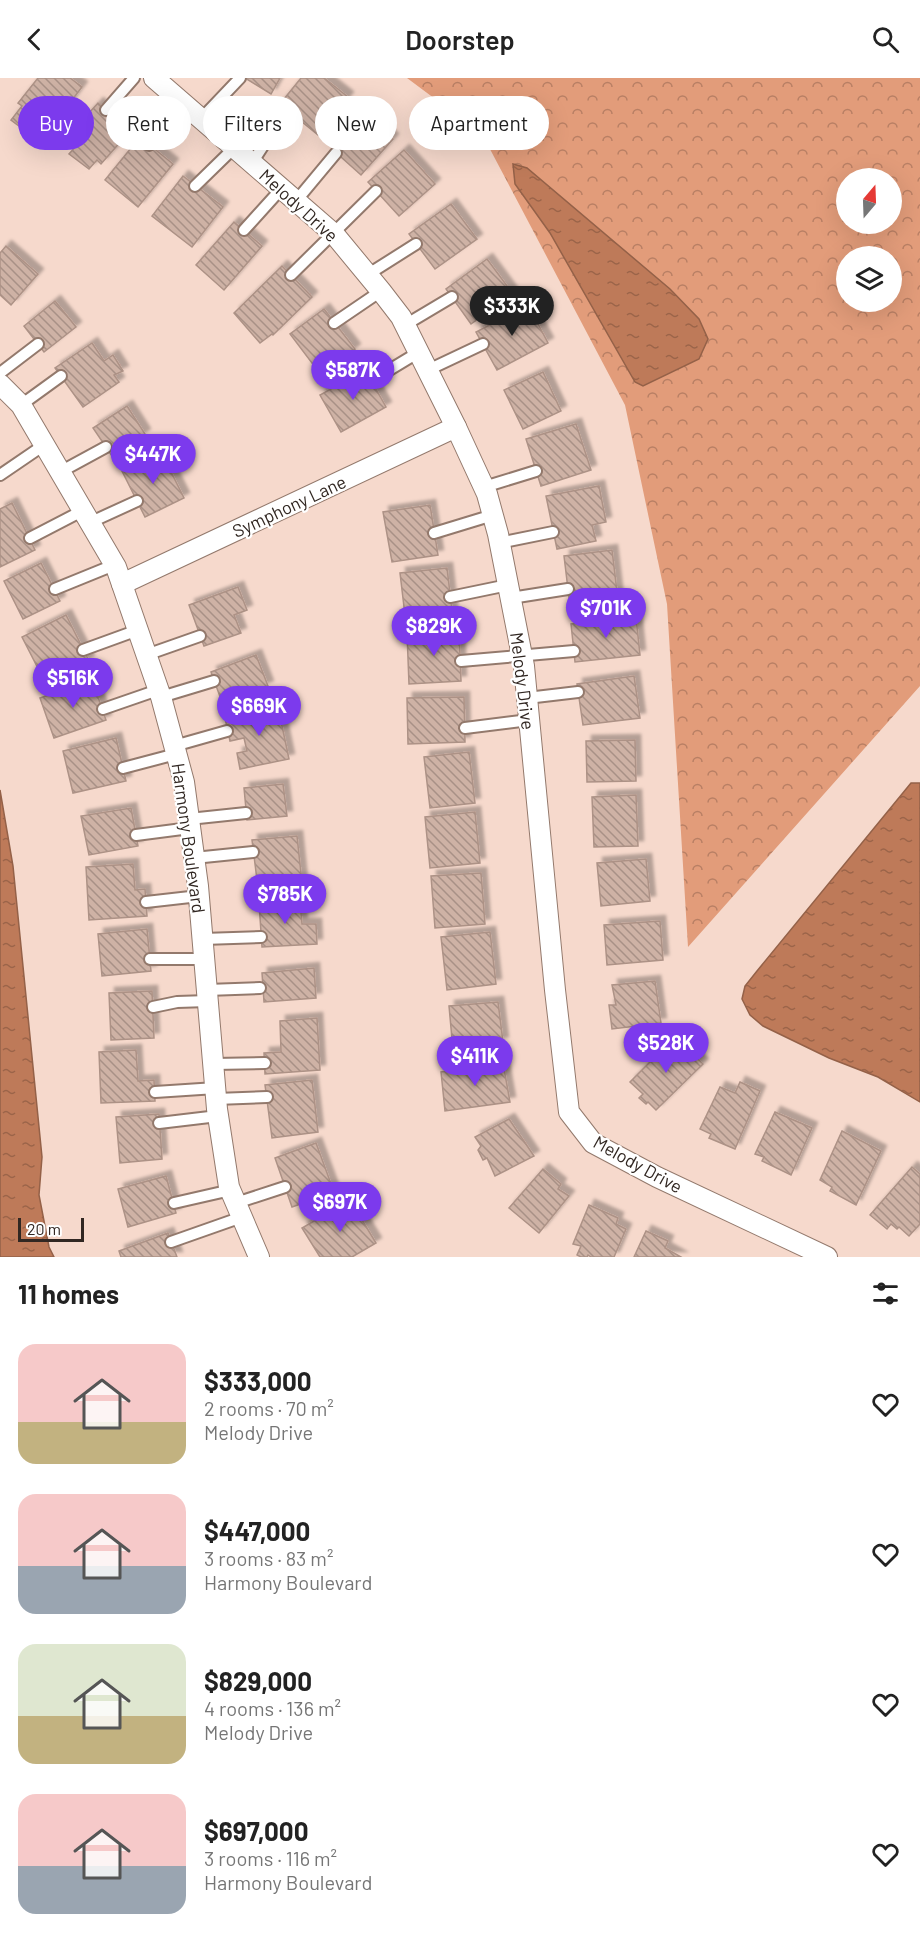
<!DOCTYPE html>
<html lang="en">
<head>
<meta charset="utf-8">
<style>
  :root { --surface:#fff; --page:#f6f6f6; --text:#222; --muted:#767676; --accent:#7c3aed }
  body { margin:0; font-family:Barlow,sans-serif; background:var(--page); color:var(--text); height:100vh; display:flex; flex-direction:column; font-size:22px; white-space:nowrap }
  * { box-sizing:border-box; margin:0 }
  p { font-size:20px; color:var(--muted) }
  .icon { flex:none; width:33px; height:33px; fill:none; stroke:currentColor; stroke-width:2; stroke-linecap:round; stroke-linejoin:round }
  .map { position:relative; height:1179px; overflow:hidden }
  .panel { display:flex; flex-direction:column; background:var(--surface); flex:1 }
  .panel>* { flex:none }
  .hud { position:absolute; left:18px; top:18px; width:600px; height:54px; display:flex; gap:12px }
  .needle { width:39px; rotate:19deg }
  .fabs { position:absolute; left:836px; top:90px; display:grid; gap:12px }
  .fabs a { display:grid; place-items:center; width:66px; height:66px; border-radius:50%; background:var(--surface); box-shadow:0 6px 24px #0002; font-size:30px }
  .scale { position:absolute; left:18px; bottom:15px; width:66px; box-sizing:border-box; padding-left:6px; border:3px solid #312722; border-top:0; font-size:16px; line-height:21px; white-space:nowrap; color:#312722; -webkit-text-stroke:4px #fff; paint-order:stroke }
  .price { position:absolute; translate:-50% -51px; padding:0 14px; border-radius:21px; background:var(--accent); color:#fff; font-size:20px; line-height:39px; filter:drop-shadow(0 2px 3px #0008) }
  .price::after { content:''; position:absolute; left:50%; top:36px; width:18px; height:14px; margin-left:-9px; background:inherit; clip-path:polygon(0 0,100% 0,50% 100%) }
  .price.active { background:#222; color:#fff }
  ul { padding:0; list-style:none }
  li { display:flex; align-items:center; gap:18px; height:150px; padding:0 18px }
  li span { display:grid; place-items:center; flex:none; width:168px; height:120px; border-radius:18px; color:#555 }
  li>.icon { margin-inline-start:auto }
  span .icon { width:72px; height:72px; fill:#fffc; stroke-width:1 }
  li b { font-size:26px }
  h2 { display:flex; justify-content:space-between; align-items:center; height:72px; padding:0 18px; font-size:26px }
  .pill { padding:0 21px; border-radius:27px; background:var(--surface); box-shadow:0 6px 24px #0002; font-size:21px; line-height:54px }
  .pill.active { background:var(--accent); color:#fff }
  header { display:flex; justify-content:space-between; align-items:center; height:78px; padding:0 18px; background:var(--surface); font-size:27px; font-weight:600 }
  .map>svg:first-child { display:block }
</style>
</head>
<body>
<header><svg class="icon" aria-label="back" viewBox="0 0 24 24"><path d="M15 5l-7 7 7 7"/></svg>Doorstep<svg class="icon" aria-label="search" viewBox="0 0 24 24"><circle cx="10" cy="10" r="6"/><path d="M15 15l6 6"/></svg></header>
<div class="map">
<svg width="920" height="1179" viewBox="0 0 920 1179">
  <defs>
    <pattern id="forest-crowns" width="20" height="18" patternUnits="userSpaceOnUse" patternTransform="scale(1.5)"><rect width="20" height="18" fill="#e29c7a"/><path d="M2 6a3 3 0 1 1 6 0M12 15a3 3 0 1 1 6 0" fill="none" stroke="#b87f64"/></pattern>
    <pattern id="water-ripples" width="26" height="14" patternUnits="userSpaceOnUse" patternTransform="scale(1.5)"><rect width="26" height="14" fill="#be7a59"/><path d="M2 4q2-2 4 0t4 0M15 11q2-2 4 0t4 0" fill="none" stroke="#9b6449"/></pattern>
    <pattern id="building-back-hatch" width="6" height="6" patternUnits="userSpaceOnUse" patternTransform="scale(1.5)"><rect width="6" height="6" fill="#ceb2a5"/><path d="M-1 5l2 2M0 0l6 6M5-1l2 2" fill="none" stroke="#a89186"/></pattern>
    <filter id="shadow"><feDropShadow dx="5.5" dy="-5.5" stdDeviation="1.5" flood-color="#0004"/></filter>
  </defs>
  <rect width="100%" height="100%" fill="#f6d9cc"/>
  <path fill="url(#forest-crowns)" fill-rule="evenodd" d="M407,0H920V608L688,869L667,526L625,327L482,56ZM846,100H891V146H846ZM846,178H891V224H846Z"/>
  <g fill="url(#water-ripples)" stroke="#946148" stroke-width="1.5">
    <path d="M513,86L527,90L670,211L699,241L708,261L699,281L643,308L635,304L550,155L515,106Z"/>
    <path d="M911,705H920V1024L878,999L829,980L763,948L750,937L742,921L745,908L757,893Z"/>
    <path d="M0,712L13,788L42,1079L39,1117L49,1169L54,1179H0Z"/>
  </g>
  <g fill="url(#building-back-hatch)" stroke="#ad9286" stroke-width="1.5" filter="url(#shadow)">
    <path d="M38,0H70L82,9L53,47L40,38L27,54L11,42L22,28L18,25Z"/>
    <path d="M245,0H280L271,16Z"/>
    <path d="M301,0H324L348,19L318,57L280,26Z"/>
    <path d="M98,25L130,53L101,86L97,82L89,91L69,76L79,65L68,58Z"/>
    <path d="M365,35L393,61L361,97L332,71Z"/>
    <path d="M140,59L173,86L138,129L105,102Z"/>
    <path d="M404,72L435,106L399,138L368,104Z"/>
    <path d="M183,98L223,129L192,169L152,138Z"/>
    <path d="M451,126L477,161L435,191L409,156Z"/>
    <path d="M234,144L262,168L224,212L196,187Z"/>
    <path d="M6,168L38,196L11,227L0,217V175Z"/>
    <path d="M487,181L513,216L471,246L446,211Z"/>
    <path d="M282,188L312,219L273,257L272,256L260,265L234,235Z"/>
    <path d="M55,223L76,249L44,274L24,248Z"/>
    <path d="M528,227L548,265L497,292L476,254Z"/>
    <path d="M324,231L355,271L321,297L290,256Z"/>
    <path d="M92,265L104,283L113,277L123,293L114,297L119,304L83,329L55,290Z"/>
    <path d="M365,292L386,329L341,354L320,317Z"/>
    <path d="M543,294L561,333L523,351L504,312Z"/>
    <path d="M127,328L145,356L112,378L93,350Z"/>
    <path d="M576,346L591,392L541,408L526,361Z"/>
    <path d="M161,374L184,420L145,439L122,393Z"/>
    <path d="M599,408L606,444L592,447L596,463L557,471L546,418Z"/>
    <path d="M12,425L35,472L0,489V431Z"/>
    <path d="M430,427L438,477L392,484L383,434Z"/>
    <path d="M612,472L618,522L570,528L564,478Z"/>
    <path d="M41,485L60,523L23,541L4,503Z"/>
    <path d="M447,490L453,541L406,546L400,495Z"/>
    <path d="M238,509L247,532L234,537L241,555L204,568L189,527Z"/>
    <path d="M66,537L89,583L45,604L22,559Z"/>
    <path d="M636,539L640,577L575,584L571,546Z"/>
    <path d="M459,553L461,603L409,606L407,555Z"/>
    <path d="M256,577L268,608L222,624L211,594Z"/>
    <path d="M634,598L640,640L583,647L577,606Z"/>
    <path d="M92,602L106,642L54,660L40,620Z"/>
    <path d="M464,619L465,664L408,666L407,620Z"/>
    <path d="M278,629L289,681L240,691L237,675L247,673L244,660L230,663L225,640Z"/>
    <path d="M116,660L126,703L73,715L63,673Z"/>
    <path d="M635,662L636,703L587,704L586,663Z"/>
    <path d="M469,674L475,725L430,730L424,679Z"/>
    <path d="M283,706L287,738L247,742L244,710Z"/>
    <path d="M636,717L638,768L594,769L592,719Z"/>
    <path d="M131,730L138,768L89,777L81,738Z"/>
    <path d="M475,734L480,785L430,790L425,739Z"/>
    <path d="M297,758L302,805L258,810L252,762Z"/>
    <path d="M646,781L650,823L601,828L597,785Z"/>
    <path d="M133,786L135,812L145,811L147,838L89,842L86,789Z"/>
    <path d="M481,795L485,846L435,850L431,798Z"/>
    <path d="M300,823L302,846H316L317,866L262,869L259,825Z"/>
    <path d="M660,843L663,882L607,887L604,847Z"/>
    <path d="M147,851L151,893L102,898L98,856Z"/>
    <path d="M490,854L496,906L447,912L441,859Z"/>
    <path d="M314,890L316,920L264,924L262,895Z"/>
    <path d="M655,903L661,945L612,951L609,927H616L612,907Z"/>
    <path d="M152,913L154,960L111,962L109,915Z"/>
    <path d="M498,924L503,964L453,972L449,928Z"/>
    <path d="M317,940L320,992L265,996L264,975L281,974L280,943Z"/>
    <path d="M675,959L703,986L656,1032L648,1024L646,1026L639,1020L643,1016L630,1004Z"/>
    <path d="M136,972L138,1003L154,1002L155,1023L101,1025L99,974Z"/>
    <path d="M503,985L510,1024L445,1033L441,994Z"/>
    <path d="M312,1002L318,1054L272,1060L265,1007Z"/>
    <path d="M740,1004L760,1013L735,1071L709,1060L711,1056L700,1051L720,1009L735,1015Z"/>
    <path d="M775,1034L812,1050L791,1097L762,1083L764,1079L755,1076Z"/>
    <path d="M159,1036L162,1081L120,1085L116,1039Z"/>
    <path d="M509,1041L534,1078L495,1098L487,1080L483,1082L478,1072L481,1068L475,1059Z"/>
    <path d="M842,1053L881,1073L856,1127L830,1113L832,1109L820,1102Z"/>
    <path d="M316,1065L334,1114L292,1129L275,1080Z"/>
    <path d="M912,1089L920,1096V1146L909,1158L899,1149L897,1151L891,1146L887,1151L870,1137Z"/>
    <path d="M543,1091L561,1106L558,1111L569,1118L539,1155L509,1130Z"/>
    <path d="M166,1098L176,1135L128,1149L118,1111Z"/>
    <path d="M350,1122L376,1165L352,1179H320L302,1150Z"/>
    <path d="M589,1127L618,1140L616,1146L626,1151L614,1179H591L588,1177L587,1179H581L577,1177L581,1168L573,1166Z"/>
    <path d="M646,1153L668,1163L665,1170L681,1179H634Z"/>
    <path d="M168,1155L177,1179H121L119,1173Z"/>
  </g>
  <g fill="none" stroke-linecap="round" stroke-linejoin="round">
    <defs>
      <g id="lane">
        <path d="M106,32L134,0"/>
        <path d="M201,41L240,0"/>
        <path d="M149,67L182,24"/>
        <path d="M252,85L287,31"/>
        <path d="M195,108L235,69"/>
        <path d="M296,123L336,75"/>
        <path d="M244,152L282,110"/>
        <path d="M291,197L376,113"/>
        <path d="M367,197L416,166"/>
        <path d="M334,245L381,213"/>
        <path d="M405,247L452,219"/>
        <path d="M428,292L483,266"/>
        <path d="M0,295L38,266"/>
        <path d="M371,303L419,274"/>
        <path d="M21,327L61,298"/>
        <path d="M60,394L106,369"/>
        <path d="M0,397L44,367"/>
        <path d="M484,409L536,393"/>
        <path d="M89,445L137,423"/>
        <path d="M434,455L493,437"/>
        <path d="M30,460L82,433"/>
        <path d="M499,465L553,454"/>
        <path d="M55,511L114,487"/>
        <path d="M450,519L508,507"/>
        <path d="M511,520L568,511"/>
        <path d="M83,572L138,552"/>
        <path d="M146,577L200,558"/>
        <path d="M461,583L574,573"/>
        <path d="M161,619L214,603"/>
        <path d="M527,620L578,614"/>
        <path d="M103,631L158,612"/>
        <path d="M465,650L529,642"/>
        <path d="M174,668L227,653"/>
        <path d="M123,690L176,676"/>
        <path d="M189,741L246,735"/>
        <path d="M136,757L190,750"/>
        <path d="M194,780L253,774"/>
        <path d="M146,824L199,818"/>
        <path d="M203,861L261,859"/>
        <path d="M150,881H204"/>
        <path d="M207,912L260,910"/>
        <path d="M153,929L177,924L208,923"/>
        <path d="M214,986L265,985"/>
        <path d="M155,1014L216,1010"/>
        <path d="M216,1021L267,1019"/>
        <path d="M159,1045L218,1038"/>
        <path d="M174,1125L231,1112"/>
        <path d="M236,1125L285,1109"/>
        <path d="M171,1164L242,1139"/>
      </g>
      <g id="street">
        <path d="M154,0L334,156L381,213L401,239L456,349L487,416L498,456L524,588L555,912L569,1034L593,1065L657,1099L827,1179"/>
        <path d="M0,306L21,327L116,489L161,619L184,704L198,808L217,1031L229,1109L259,1179"/>
        <path d="M122,506L456,349"/>
      </g>
    </defs>
    <use href="#lane" stroke="#93796c" stroke-width="14"/>
    <use href="#street" stroke="#93796c" stroke-width="22"/>
    <use href="#lane" stroke="#fff" stroke-width="10"/>
    <use href="#street" stroke="#fff" stroke-width="20"/>
  </g>
  <g text-anchor="middle" dominant-baseline="central" stroke-width="4.5" stroke-linejoin="round" paint-order="stroke">
    <g font-size="18" fill="#312722" stroke="#fff">
      <text transform="translate(299 127) rotate(42)">Melody Drive</text>
      <text transform="translate(289 428) rotate(-25)">Symphony Lane</text>
      <text transform="translate(523 603) rotate(83)">Melody Drive</text>
      <text transform="translate(189 760) rotate(82)">Harmony Boulevard</text>
      <text transform="translate(638 1086) rotate(29)">Melody Drive</text>
    </g>
  </g>
</svg>
<div class="fabs">
<a><svg class="needle" viewBox="-14 -14 28 28"><path d="M0-13l5 13h-10z" fill="#e53935"/><path d="M0 13l5-13h-10z" fill="#767676"/></svg></a>
<a><svg class="icon" aria-label="layers" viewBox="0 0 24 24"><path d="M12 4l9 5-9 5-9-5zM3 14l9 5 9-5"/></svg></a>
</div>
<div class="scale">20 m</div>
<b class="price active" style="left:512px;top:259px">$333K</b>
<b class="price" style="left:353px;top:323px">$587K</b>
<b class="price" style="left:153px;top:407px">$447K</b>
<b class="price" style="left:606px;top:561px">$701K</b>
<b class="price" style="left:434px;top:579px">$829K</b>
<b class="price" style="left:73px;top:631px">$516K</b>
<b class="price" style="left:259px;top:659px">$669K</b>
<b class="price" style="left:285px;top:847px">$785K</b>
<b class="price" style="left:666px;top:996px">$528K</b>
<b class="price" style="left:475px;top:1009px">$411K</b>
<b class="price" style="left:340px;top:1155px">$697K</b>
<div class="hud">
<a class="pill active">Buy</a>
<a class="pill">Rent</a>
<a class="pill">Filters</a>
<a class="pill">New</a>
<a class="pill">Apartment</a>
</div>
</div>
<section class="panel">
<h2>11 homes<svg class="icon" aria-label="filters" viewBox="0 0 24 24"><path d="M4 7h16M4 17h16"/><circle cx="9" cy="7" r="2"/><circle cx="15" cy="17" r="2"/></svg></h2>
<ul>
<li><span style="background:linear-gradient(#f6c9c9 65%,#c2b280 0)"><svg class="icon" aria-label="home" viewBox="0 0 24 24"><path d="M3 11l9-7 9 7M6 9v11h12V9"/></svg></span><div><b>$333,000</b><p>2 rooms · 70 m²</p><p>Melody Drive</p></div><svg class="icon" aria-label="heart" viewBox="0 0 24 24"><path d="M12 20l-8-8c-3-5 5-10 8-4 3-6 11-1 8 4z"/></svg></li>
<li><span style="background:linear-gradient(#f6c9c9 60%,#9aa5b1 0)"><svg class="icon" aria-label="home" viewBox="0 0 24 24"><path d="M3 11l9-7 9 7M6 9v11h12V9"/></svg></span><div><b>$447,000</b><p>3 rooms · 83 m²</p><p>Harmony Boulevard</p></div><svg class="icon" aria-label="heart" viewBox="0 0 24 24"><path d="M12 20l-8-8c-3-5 5-10 8-4 3-6 11-1 8 4z"/></svg></li>
<li><span style="background:linear-gradient(#dfe7d0 60%,#c2b280 0)"><svg class="icon" aria-label="home" viewBox="0 0 24 24"><path d="M3 11l9-7 9 7M6 9v11h12V9"/></svg></span><div><b>$829,000</b><p>4 rooms · 136 m²</p><p>Melody Drive</p></div><svg class="icon" aria-label="heart" viewBox="0 0 24 24"><path d="M12 20l-8-8c-3-5 5-10 8-4 3-6 11-1 8 4z"/></svg></li>
<li><span style="background:linear-gradient(#f6c9c9 60%,#9aa5b1 0)"><svg class="icon" aria-label="home" viewBox="0 0 24 24"><path d="M3 11l9-7 9 7M6 9v11h12V9"/></svg></span><div><b>$697,000</b><p>3 rooms · 116 m²</p><p>Harmony Boulevard</p></div><svg class="icon" aria-label="heart" viewBox="0 0 24 24"><path d="M12 20l-8-8c-3-5 5-10 8-4 3-6 11-1 8 4z"/></svg></li>
</ul>
</section>
</body>
</html>
